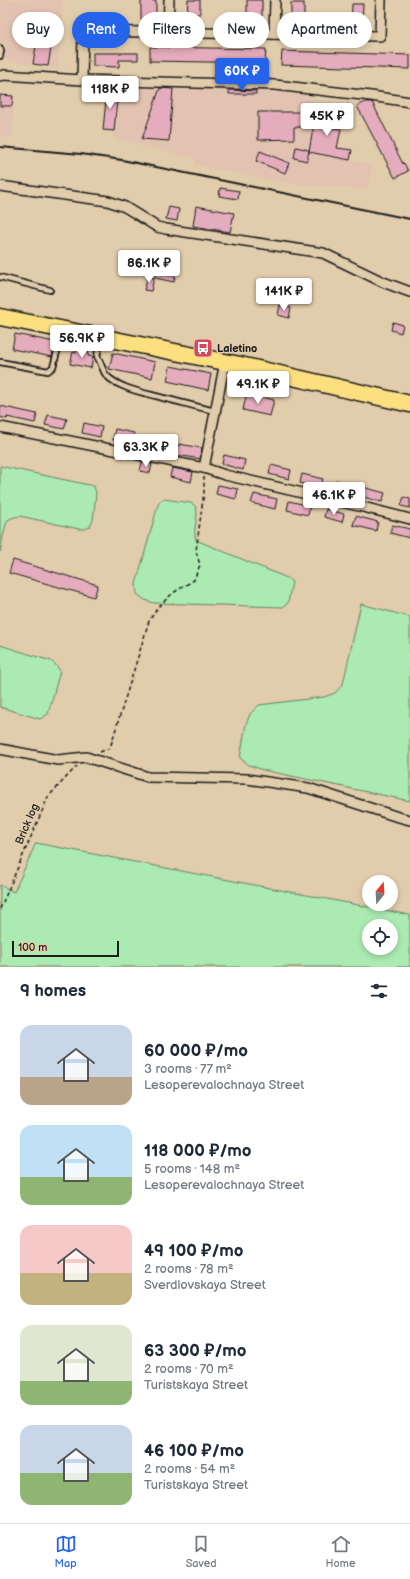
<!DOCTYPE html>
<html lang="en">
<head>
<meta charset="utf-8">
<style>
  :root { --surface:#fff; --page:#f2f2f3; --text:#1f2937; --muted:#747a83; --line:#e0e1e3; --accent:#2563eb }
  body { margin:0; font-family:"Balsamiq Sans",sans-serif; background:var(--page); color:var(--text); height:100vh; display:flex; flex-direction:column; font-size:15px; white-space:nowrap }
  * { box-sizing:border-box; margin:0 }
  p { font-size:13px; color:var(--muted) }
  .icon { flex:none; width:22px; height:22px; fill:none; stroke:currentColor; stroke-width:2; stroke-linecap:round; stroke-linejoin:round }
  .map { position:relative; height:967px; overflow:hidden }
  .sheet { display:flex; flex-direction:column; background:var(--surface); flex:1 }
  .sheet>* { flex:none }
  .banner { position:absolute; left:12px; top:12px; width:386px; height:36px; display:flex; gap:8px }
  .needle { width:26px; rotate:18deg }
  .tools { position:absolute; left:362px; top:875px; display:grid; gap:8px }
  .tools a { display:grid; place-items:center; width:36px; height:36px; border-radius:50%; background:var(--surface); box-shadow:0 2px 6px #0003; font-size:20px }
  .scale { position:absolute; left:12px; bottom:10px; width:107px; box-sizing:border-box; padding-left:4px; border:2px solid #1c1c1c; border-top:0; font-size:11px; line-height:14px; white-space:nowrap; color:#1c1c1c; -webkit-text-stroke:3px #e1ccab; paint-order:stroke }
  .price { position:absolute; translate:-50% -34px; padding:0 9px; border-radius:4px; background:#fff; color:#222; font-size:13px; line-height:26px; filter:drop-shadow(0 1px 2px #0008) }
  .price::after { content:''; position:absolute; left:50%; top:24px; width:12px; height:9px; margin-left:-6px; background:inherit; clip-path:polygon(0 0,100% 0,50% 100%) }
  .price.selected { background:var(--accent); color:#fff }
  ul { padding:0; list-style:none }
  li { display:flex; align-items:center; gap:12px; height:100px; padding:0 20px }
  li span { display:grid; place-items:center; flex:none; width:112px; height:80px; border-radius:12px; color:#555 }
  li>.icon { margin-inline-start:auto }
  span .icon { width:48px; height:48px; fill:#fffc; stroke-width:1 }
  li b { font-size:17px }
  h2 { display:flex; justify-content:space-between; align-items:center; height:48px; padding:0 20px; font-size:17px }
  .pill { padding:0 14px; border-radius:18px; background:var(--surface); box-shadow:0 2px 6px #0003; font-size:14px; line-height:36px }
  .pill.selected { background:var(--accent); color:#fff }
  .dock { display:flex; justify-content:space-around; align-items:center; height:56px; border-top:1px solid var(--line); background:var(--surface); font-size:11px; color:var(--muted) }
  .dock a { display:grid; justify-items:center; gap:2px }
  .dock .selected { color:var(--accent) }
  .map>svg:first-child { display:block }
</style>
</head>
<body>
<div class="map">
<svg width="410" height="967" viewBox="0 0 410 967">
  <rect width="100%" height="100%" fill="#e1ccab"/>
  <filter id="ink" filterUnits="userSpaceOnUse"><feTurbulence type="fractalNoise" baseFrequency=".025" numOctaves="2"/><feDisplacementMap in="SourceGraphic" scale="8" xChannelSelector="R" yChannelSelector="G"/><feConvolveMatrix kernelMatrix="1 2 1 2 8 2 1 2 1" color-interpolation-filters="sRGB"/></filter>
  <g filter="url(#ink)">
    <g fill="#e2c2b0">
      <path d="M0,0H63L58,66L57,68L0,59Z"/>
      <path d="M190,85L196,90L200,86L276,87V91L307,93L317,106L309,152L372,165L367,189L279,182L195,164L196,158L113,138L118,90L121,88Z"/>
      <path d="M0,95L13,96V136L0,137Z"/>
    </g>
    <g fill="#abeab1" stroke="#648366" fill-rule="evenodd">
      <path d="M0,466L94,486L96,494L93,520L90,527L85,529H79L20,516C16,517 12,517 8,520C4,526 2,545 0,552Z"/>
      <path d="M164,499L191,503L196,507C199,518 192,529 196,540L287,578L292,582L288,603L283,607L154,603L145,600L137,594L136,584L158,505L160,501Z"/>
      <path d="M361,604L410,617V801L263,770L249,765L240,758L246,724L250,714L259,705L324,697L335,693L343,684Z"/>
      <path d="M0,645L51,661L56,665L60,671L48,714L40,719L0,707Z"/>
      <path d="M36,843L410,915V967H0V885L14,892ZM369,926H391V948H369Z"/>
    </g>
    <g fill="#e5acbd" stroke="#1c1c1c">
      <path d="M141,0L156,1V20H141Z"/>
      <path d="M188,0H200V14H187Z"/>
      <path d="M247,0H262V17L247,16Z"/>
      <rect x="291" y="3" width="13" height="21"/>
      <path d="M352,4H363L362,25H351Z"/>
      <path d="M39,27L54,30L48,66L33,64Z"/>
      <path d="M150,47L266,49L265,63L150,61Z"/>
      <path d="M282,51L410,55V69L281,65Z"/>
      <path d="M93,53H138V60H119V67L93,66Z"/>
      <path d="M160,88L173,89L169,141L142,139Z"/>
      <path d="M107,89L118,90L114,131L103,130Z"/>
      <path d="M229,90L256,91V94H229Z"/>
      <path d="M0,95L13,96L12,106H0Z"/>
      <path d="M366,102H372L403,164L404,163L408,171L395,178L357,106Z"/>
      <path d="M317,106L330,108L327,127L341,129L337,148L352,150L350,160L309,152Z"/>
      <path d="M258,112H301V127H294V139L258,140Z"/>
      <path d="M296,147L309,150L307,161L294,158Z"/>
      <path d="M260,151L289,163L285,173L256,161Z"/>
      <path d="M220,188L239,191L238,199L219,196Z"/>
      <path d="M196,206L234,213L230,232L193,226Z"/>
      <path d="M169,207L179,209L177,221L166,219Z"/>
      <path d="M156,272L175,276L174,282L155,278Z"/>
      <path d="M148,276L154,278L151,291L144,290Z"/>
      <path d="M280,305L291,308L289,318L278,315Z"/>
      <path d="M393,322L403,325L401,333L391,330Z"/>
      <path d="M15,334L55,342L52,357L12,349Z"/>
      <path d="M77,349L89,351L88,356L93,357L91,368L70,364L73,352L76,353Z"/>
      <path d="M113,353L155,362L152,378L109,369Z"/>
      <path d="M170,366L211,374L208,390L167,381Z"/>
      <path d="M247,393L274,400L270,416L243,410Z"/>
      <path d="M0,406L37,414L35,423L7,417V419L0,417Z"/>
      <path d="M48,415L67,419L64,429L45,425Z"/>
      <path d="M84,423L102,427L100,437L82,433Z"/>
      <path d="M115,429L134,433L132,444L113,440Z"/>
      <path d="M147,436L167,441L164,451L145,446Z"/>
      <path d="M179,444L202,448L200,459L177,455Z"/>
      <path d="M224,455L245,460L243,470L222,464Z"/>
      <path d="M142,462L152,464L150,473L140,471Z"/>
      <path d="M271,465L291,470L289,479L269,474Z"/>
      <path d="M172,468L193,472L191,482L170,477Z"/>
      <path d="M302,474L323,479L320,488L300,483Z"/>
      <path d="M336,480L385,493L382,502L334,489Z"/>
      <path d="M218,485L238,489L236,499L216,494Z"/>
      <path d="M254,494L277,499L275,509L251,503Z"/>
      <path d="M404,497L410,499V508L401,506Z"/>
      <path d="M289,501L310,506L308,515L287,510Z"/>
      <path d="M326,509L344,514L342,522L324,517Z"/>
      <path d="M356,516L378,522L376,531L353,525Z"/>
      <path d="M392,525L410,529V538L390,533Z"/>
      <path d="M13,560L98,585L94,597L9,573Z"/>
    </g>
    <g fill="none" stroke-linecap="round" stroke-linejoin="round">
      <defs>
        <g id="lane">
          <path d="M0,48L1,51L0,56"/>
          <path d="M0,277L50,290"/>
          <path d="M101,339L97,356C100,361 104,373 106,375C119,389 146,393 163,398C180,402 197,407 215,411"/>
          <path d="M0,362L48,371L53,367L62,333"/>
          <path d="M242,369L247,385C252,389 266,394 272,391C276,389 279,382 282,378"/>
        </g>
        <g id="street">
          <path d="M168,31L169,0"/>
          <path d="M274,34L275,0"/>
          <path d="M0,76L4,75L82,80L275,85L371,96L410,102"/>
          <path d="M82,80L83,31L380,36L381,0"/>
          <path d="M0,186L108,201L125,207L157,227L166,229L323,253L383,282L410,292"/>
          <path d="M0,427L204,468L225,475L363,507L410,519"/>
          <path d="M204,468L225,362"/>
          <path d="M0,749L58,760L86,757L148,777L247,779L308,788L395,816L410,820"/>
        </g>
        <path id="highway" d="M0,317L240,365L410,404"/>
      </defs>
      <use href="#lane" stroke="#1c1c1c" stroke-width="8"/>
      <use href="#street" stroke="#1c1c1c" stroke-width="12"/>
      <use href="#highway" stroke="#1c1c1c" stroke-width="19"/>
      <g stroke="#1c1c1c" stroke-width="1.5" stroke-dasharray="4 3" stroke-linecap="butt">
        <path d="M100,752L110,748L149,621L158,607L173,593L194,580L200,565L196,551L204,492V477"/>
        <path d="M0,909L48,797L77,766"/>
      </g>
      <use href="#lane" stroke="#e1ccab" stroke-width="4.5"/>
      <use href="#street" stroke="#e1ccab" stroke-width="9"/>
      <use href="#highway" stroke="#fce080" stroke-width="16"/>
      <path stroke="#1c1c1c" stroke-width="2" d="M0,147L81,154L122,160L410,219"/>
    </g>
  </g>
  <defs>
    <symbol id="bus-square" viewBox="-11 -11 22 22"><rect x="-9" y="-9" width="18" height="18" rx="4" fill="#d1495b" stroke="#e1ccab"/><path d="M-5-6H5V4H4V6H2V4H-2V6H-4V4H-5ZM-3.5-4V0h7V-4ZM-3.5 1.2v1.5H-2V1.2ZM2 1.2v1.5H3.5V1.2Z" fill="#fff"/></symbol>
  </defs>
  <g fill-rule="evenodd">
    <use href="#bus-square" x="192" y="337" width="22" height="22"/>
  </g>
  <g text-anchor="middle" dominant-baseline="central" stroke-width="3" stroke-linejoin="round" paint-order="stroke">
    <g font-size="11" font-weight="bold" fill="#1c1c1c" stroke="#e1ccab" text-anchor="start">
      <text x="217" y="348">Laletino</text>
    </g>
    <g font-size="11" fill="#1c1c1c" stroke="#e1ccab">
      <text transform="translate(27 824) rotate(-67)">Brick log</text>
    </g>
  </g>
</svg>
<div class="tools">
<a><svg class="needle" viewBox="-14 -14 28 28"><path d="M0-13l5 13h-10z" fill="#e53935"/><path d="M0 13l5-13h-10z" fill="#747a83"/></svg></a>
<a><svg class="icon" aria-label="locate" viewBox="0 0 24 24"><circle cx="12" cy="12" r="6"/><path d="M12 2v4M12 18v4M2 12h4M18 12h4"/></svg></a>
</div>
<div class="scale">100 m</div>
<b class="price selected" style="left:242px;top:92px">60K ₽</b>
<b class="price" style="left:110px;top:110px">118K ₽</b>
<b class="price" style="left:327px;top:137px">45K ₽</b>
<b class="price" style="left:149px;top:284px">86.1K ₽</b>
<b class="price" style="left:284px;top:312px">141K ₽</b>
<b class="price" style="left:82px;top:359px">56.9K ₽</b>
<b class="price" style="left:258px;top:405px">49.1K ₽</b>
<b class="price" style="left:146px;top:468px">63.3K ₽</b>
<b class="price" style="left:334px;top:516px">46.1K ₽</b>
<div class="banner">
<a class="pill">Buy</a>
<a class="pill selected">Rent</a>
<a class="pill">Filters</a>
<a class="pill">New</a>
<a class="pill">Apartment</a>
</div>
</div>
<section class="sheet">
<h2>9 homes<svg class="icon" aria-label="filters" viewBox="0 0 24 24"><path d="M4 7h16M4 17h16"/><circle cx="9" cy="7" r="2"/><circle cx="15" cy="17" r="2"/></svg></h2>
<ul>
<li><span style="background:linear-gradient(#c9d6e8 65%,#b9a48a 0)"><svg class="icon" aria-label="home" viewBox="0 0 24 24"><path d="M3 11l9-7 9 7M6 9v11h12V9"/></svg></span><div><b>60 000 ₽/mo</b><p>3 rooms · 77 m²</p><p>Lesoperevalochnaya Street</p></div></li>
<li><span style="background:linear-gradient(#bfe0f5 65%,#8fb573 0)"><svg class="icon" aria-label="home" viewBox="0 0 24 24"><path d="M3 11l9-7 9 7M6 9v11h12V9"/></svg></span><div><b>118 000 ₽/mo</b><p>5 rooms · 148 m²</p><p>Lesoperevalochnaya Street</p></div></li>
<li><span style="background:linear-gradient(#f6c9c9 60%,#c2b280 0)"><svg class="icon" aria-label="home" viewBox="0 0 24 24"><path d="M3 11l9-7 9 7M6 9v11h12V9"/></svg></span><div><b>49 100 ₽/mo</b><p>2 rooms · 78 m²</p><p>Sverdlovskaya Street</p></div></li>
<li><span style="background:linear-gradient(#dfe7d0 70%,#8fb573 0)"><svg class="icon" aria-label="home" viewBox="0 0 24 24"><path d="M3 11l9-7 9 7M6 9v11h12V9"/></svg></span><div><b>63 300 ₽/mo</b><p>2 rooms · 70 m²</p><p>Turistskaya Street</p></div></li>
<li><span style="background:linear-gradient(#c9d6e8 60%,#8fb573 0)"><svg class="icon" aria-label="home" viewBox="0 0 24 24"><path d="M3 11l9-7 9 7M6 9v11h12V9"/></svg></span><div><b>46 100 ₽/mo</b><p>2 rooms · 54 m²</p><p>Turistskaya Street</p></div></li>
</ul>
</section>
<nav class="dock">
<a class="selected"><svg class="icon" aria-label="map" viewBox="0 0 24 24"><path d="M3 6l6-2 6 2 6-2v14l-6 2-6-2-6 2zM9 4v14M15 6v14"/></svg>Map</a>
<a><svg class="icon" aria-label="saved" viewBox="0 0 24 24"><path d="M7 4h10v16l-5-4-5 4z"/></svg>Saved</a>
<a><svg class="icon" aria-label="home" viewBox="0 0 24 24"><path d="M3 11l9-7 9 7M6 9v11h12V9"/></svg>Home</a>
</nav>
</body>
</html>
